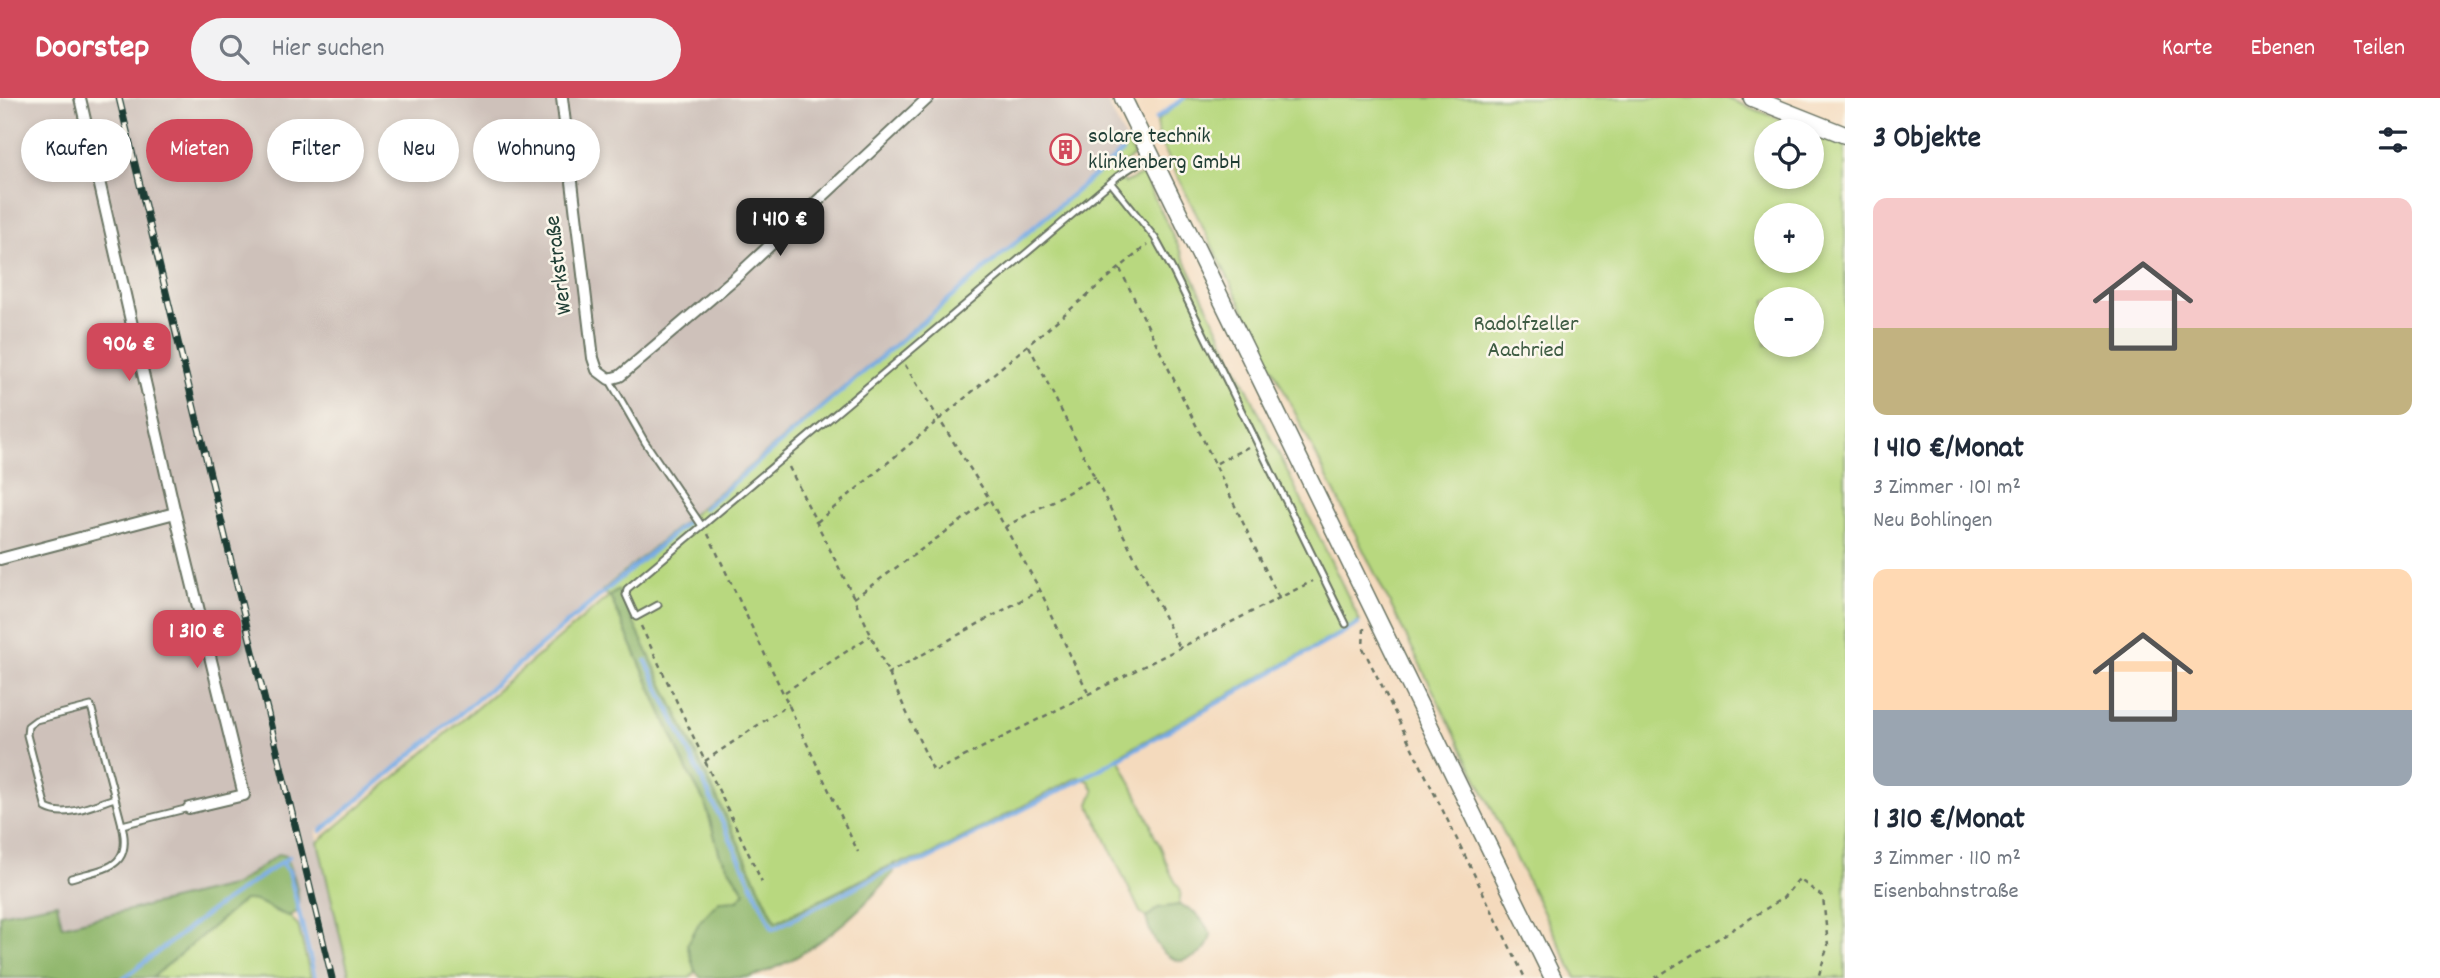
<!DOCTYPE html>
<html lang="de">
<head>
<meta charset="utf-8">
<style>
  :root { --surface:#fff; --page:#f2f2f3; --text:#1f2937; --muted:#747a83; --accent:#d1495b }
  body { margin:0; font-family:Dekko,sans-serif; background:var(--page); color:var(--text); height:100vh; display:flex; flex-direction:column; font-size:26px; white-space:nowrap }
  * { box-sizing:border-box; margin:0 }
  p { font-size:23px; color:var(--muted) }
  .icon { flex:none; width:38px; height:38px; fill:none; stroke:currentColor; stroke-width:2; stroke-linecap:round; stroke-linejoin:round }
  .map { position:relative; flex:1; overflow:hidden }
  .drawer { display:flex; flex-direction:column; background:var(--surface); width:595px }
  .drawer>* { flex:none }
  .top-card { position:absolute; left:21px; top:21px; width:665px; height:63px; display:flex; gap:14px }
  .controls { position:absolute; left:1754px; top:21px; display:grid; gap:14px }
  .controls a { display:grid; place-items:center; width:70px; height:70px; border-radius:50%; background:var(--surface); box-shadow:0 4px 10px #0003; font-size:35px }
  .price { position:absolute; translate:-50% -60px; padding:0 16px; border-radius:14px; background:var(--accent); color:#fff; font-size:23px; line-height:46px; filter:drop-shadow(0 2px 4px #0008) }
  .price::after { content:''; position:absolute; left:50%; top:42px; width:21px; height:16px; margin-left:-10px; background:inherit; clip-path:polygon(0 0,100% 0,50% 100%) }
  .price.current { background:#222; color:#fff }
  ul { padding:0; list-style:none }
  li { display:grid; align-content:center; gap:14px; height:371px; padding:0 28px }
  li span { display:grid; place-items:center; height:217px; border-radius:14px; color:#555 }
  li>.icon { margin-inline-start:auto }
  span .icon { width:126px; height:126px; fill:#fffc; stroke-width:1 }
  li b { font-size:30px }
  h2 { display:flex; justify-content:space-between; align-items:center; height:84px; padding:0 28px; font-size:30px }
  .pill { padding:0 24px; border-radius:32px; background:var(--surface); box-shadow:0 4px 10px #0003; font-size:24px; line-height:63px }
  .pill.current { background:var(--accent); color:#fff }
  header { display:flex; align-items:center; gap:42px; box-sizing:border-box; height:98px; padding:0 35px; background:var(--accent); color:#fff }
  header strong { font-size:33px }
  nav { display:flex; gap:38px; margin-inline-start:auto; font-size:24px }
  .search { width:490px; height:63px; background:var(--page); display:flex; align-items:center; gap:18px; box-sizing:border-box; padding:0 24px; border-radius:38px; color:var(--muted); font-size:26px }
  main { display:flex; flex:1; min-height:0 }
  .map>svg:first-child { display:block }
</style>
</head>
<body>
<header>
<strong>Doorstep</strong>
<div class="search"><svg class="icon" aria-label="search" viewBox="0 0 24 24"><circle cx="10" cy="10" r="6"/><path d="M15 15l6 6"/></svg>Hier suchen</div>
<nav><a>Karte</a><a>Ebenen</a><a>Teilen</a></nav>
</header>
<main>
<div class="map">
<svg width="1845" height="880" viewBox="0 0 1845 880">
  <rect width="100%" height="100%" fill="#fbf7ec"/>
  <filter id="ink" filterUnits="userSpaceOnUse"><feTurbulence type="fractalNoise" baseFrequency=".0143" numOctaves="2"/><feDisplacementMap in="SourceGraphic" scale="14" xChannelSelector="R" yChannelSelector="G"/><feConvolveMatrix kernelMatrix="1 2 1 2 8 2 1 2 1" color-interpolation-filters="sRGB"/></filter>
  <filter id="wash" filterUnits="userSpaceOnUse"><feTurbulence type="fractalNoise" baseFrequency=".00686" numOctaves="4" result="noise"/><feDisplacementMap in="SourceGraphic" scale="28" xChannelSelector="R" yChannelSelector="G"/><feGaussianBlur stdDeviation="1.57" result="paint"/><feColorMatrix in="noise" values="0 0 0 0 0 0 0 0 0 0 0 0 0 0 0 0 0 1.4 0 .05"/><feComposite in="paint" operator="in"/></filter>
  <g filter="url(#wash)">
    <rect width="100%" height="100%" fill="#f4dabd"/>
    <path fill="#cec1ba" d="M0,0H1105L1127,44L1122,54L704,410L325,730L316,732L350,880H318L291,770L279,756L235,787L62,828L56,805L0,816Z"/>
    <g fill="#b8d87f" stroke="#6c8a5a" stroke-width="2" fill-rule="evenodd">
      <path d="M1184,0H1726L1810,33H1766V79H1811V34L1845,47V880H1576L1159,41L1157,23ZM1766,117H1811V163H1766ZM1766,201H1811V247H1766Z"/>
      <path d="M1127,44L1134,57L1114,74L1125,85L1143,76L1360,523L1118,658L1151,726C1152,738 1158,742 1162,752C1167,768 1171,778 1181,793L1179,807L1158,810L1146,820L1140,814L1089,706L1094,693L1089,683L1078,679L924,760L894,766L776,824L617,492L610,498L687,672L705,705L720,757L745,795L687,846L695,873L690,880H350L318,744L609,498L602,493L1122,54Z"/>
      <path d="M244,802H258L274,813L289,818L298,827L311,880H152Z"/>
    </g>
    <g fill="#92b86e" stroke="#587a51" stroke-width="2">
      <path d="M618,492L776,824L894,766V774C859,816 804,864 750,879C735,880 716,880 701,880L695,873L687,847L700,823L719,803L738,802L745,794L720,757L705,705L687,672L610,498Z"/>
      <path d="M279,756L286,758C293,774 302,797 297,814L289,818C272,813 262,801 244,802L152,880H0V816L57,805L62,828L235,787Z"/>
      <path d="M1179,807C1195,810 1203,823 1211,836C1208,854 1198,859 1181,863C1160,860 1151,839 1146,820L1158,810Z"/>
    </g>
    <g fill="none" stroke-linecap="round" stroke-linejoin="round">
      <g stroke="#78ace5" stroke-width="4.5">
        <path d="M1156,21L1184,0"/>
        <path d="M704,410L1122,54"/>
        <path d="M646,563L773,831L891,771L925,762L1080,682L1358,526"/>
        <path d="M321,733L686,425"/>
        <path d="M285,762L283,767L289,773L315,880"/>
        <path d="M124,880L208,815L289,759"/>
      </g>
    </g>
  </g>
  <g filter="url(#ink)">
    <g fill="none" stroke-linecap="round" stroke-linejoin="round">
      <defs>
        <g id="lane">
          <path d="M1111,85L1155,140L1172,171L1346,526"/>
          <path d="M609,281L645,344L702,428"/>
          <path d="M658,507L636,519L626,497L627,491L1118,78L1148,59"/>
          <path d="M115,700C94,706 66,721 46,710L27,637L28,628L36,622L91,608L122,727L189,710"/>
          <path d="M71,780C104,770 133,771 122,727"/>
        </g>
        <g id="street">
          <path d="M562,0L593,260L597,272L609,281L620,278L735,180L928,0"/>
          <path d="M175,415L244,697L189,710"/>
          <path d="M0,461L175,415L80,0"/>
        </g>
        <g id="secondary">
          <path d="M1123,0L1553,880"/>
          <path d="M1752,0L1845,37"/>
        </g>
      </defs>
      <use href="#lane" stroke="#6a7464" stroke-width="9"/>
      <use href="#street" stroke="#6a7464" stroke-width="14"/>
      <use href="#secondary" stroke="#6a7464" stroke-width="19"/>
      <g stroke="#6a7464" stroke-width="2.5" stroke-dasharray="5 5" stroke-linecap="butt">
        <path d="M1120,171L1215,366"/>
        <path d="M1029,248L1181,552"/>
        <path d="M905,267L990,402L1040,492L1089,597"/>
        <path d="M1248,349L1215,366L1279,500"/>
        <path d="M789,369L854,500L934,674L1313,483"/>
        <path d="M817,424L1147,147"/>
        <path d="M1005,429L1096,379"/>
        <path d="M708,436L858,754"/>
        <path d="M854,500L990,402"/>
        <path d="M641,528L762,784"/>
        <path d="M1364,530L1363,550L1525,880"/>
        <path d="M887,576L1040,492"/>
        <path d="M785,594L870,538"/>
        <path d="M705,663L789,606"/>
        <path d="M1655,880L1783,800L1799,781L1823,799L1828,847L1818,880"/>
      </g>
      <use href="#lane" stroke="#fff" stroke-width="5"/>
      <use href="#street" stroke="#fff" stroke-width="10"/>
      <use href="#secondary" stroke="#fff" stroke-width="16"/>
      <defs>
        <path id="rail" d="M119,0L332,880"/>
      </defs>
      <use href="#rail" stroke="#1f3d34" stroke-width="7"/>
      <use href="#rail" stroke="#fbf7ec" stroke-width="4.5" stroke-dasharray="13" stroke-linecap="butt"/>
    </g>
  </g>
  <defs>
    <symbol id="building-ring" viewBox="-11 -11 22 22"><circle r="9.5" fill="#fbf7ec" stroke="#d1495b" stroke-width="1.5"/><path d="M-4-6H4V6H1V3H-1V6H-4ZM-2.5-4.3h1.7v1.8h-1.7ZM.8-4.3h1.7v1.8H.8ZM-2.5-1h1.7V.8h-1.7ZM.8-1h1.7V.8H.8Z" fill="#d1495b"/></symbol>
  </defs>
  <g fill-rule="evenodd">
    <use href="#building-ring" x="1048" y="34" width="35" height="35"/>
  </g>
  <g text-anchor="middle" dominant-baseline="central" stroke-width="5" stroke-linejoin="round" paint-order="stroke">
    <g font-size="23" fill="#1f3d34" stroke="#fbf7ec" text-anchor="start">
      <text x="1088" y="39">solare technik<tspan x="1088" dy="26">klinkenberg GmbH</tspan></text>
    </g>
    <g font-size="23" fill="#1f3d34" stroke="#fbf7ec">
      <text transform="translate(560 167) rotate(-97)">Werkstraße</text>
    </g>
    <g font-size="23" fill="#3e5c43" stroke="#fbf7ec">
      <text x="1526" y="227">Radolfzeller<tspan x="1526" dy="26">Aachried</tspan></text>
    </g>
  </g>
</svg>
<div class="controls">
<a><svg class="icon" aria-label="locate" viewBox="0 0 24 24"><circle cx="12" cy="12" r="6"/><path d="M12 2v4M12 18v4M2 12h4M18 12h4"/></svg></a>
<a>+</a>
<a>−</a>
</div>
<b class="price current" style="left:780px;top:160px">1 410 €</b>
<b class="price" style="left:129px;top:285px">906 €</b>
<b class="price" style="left:197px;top:572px">1 310 €</b>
<div class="top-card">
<a class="pill">Kaufen</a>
<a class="pill current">Mieten</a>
<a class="pill">Filter</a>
<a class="pill">Neu</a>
<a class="pill">Wohnung</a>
</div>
</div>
<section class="drawer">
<h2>3 Objekte<svg class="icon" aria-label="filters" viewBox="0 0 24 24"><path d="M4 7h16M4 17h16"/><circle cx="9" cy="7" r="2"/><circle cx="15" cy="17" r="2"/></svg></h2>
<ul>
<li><span style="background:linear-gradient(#f6c9c9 60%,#c2b280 0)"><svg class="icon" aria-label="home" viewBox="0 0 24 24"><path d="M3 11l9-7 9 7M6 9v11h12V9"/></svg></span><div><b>1 410 €/Monat</b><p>3 Zimmer · 101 m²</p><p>Neu Bohlingen</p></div></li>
<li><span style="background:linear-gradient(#ffd9b3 65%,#9aa5b1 0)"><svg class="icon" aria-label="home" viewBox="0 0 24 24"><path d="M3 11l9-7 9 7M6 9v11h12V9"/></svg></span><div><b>1 310 €/Monat</b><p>3 Zimmer · 110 m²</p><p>Eisenbahnstraße</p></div></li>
</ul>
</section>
</main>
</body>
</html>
